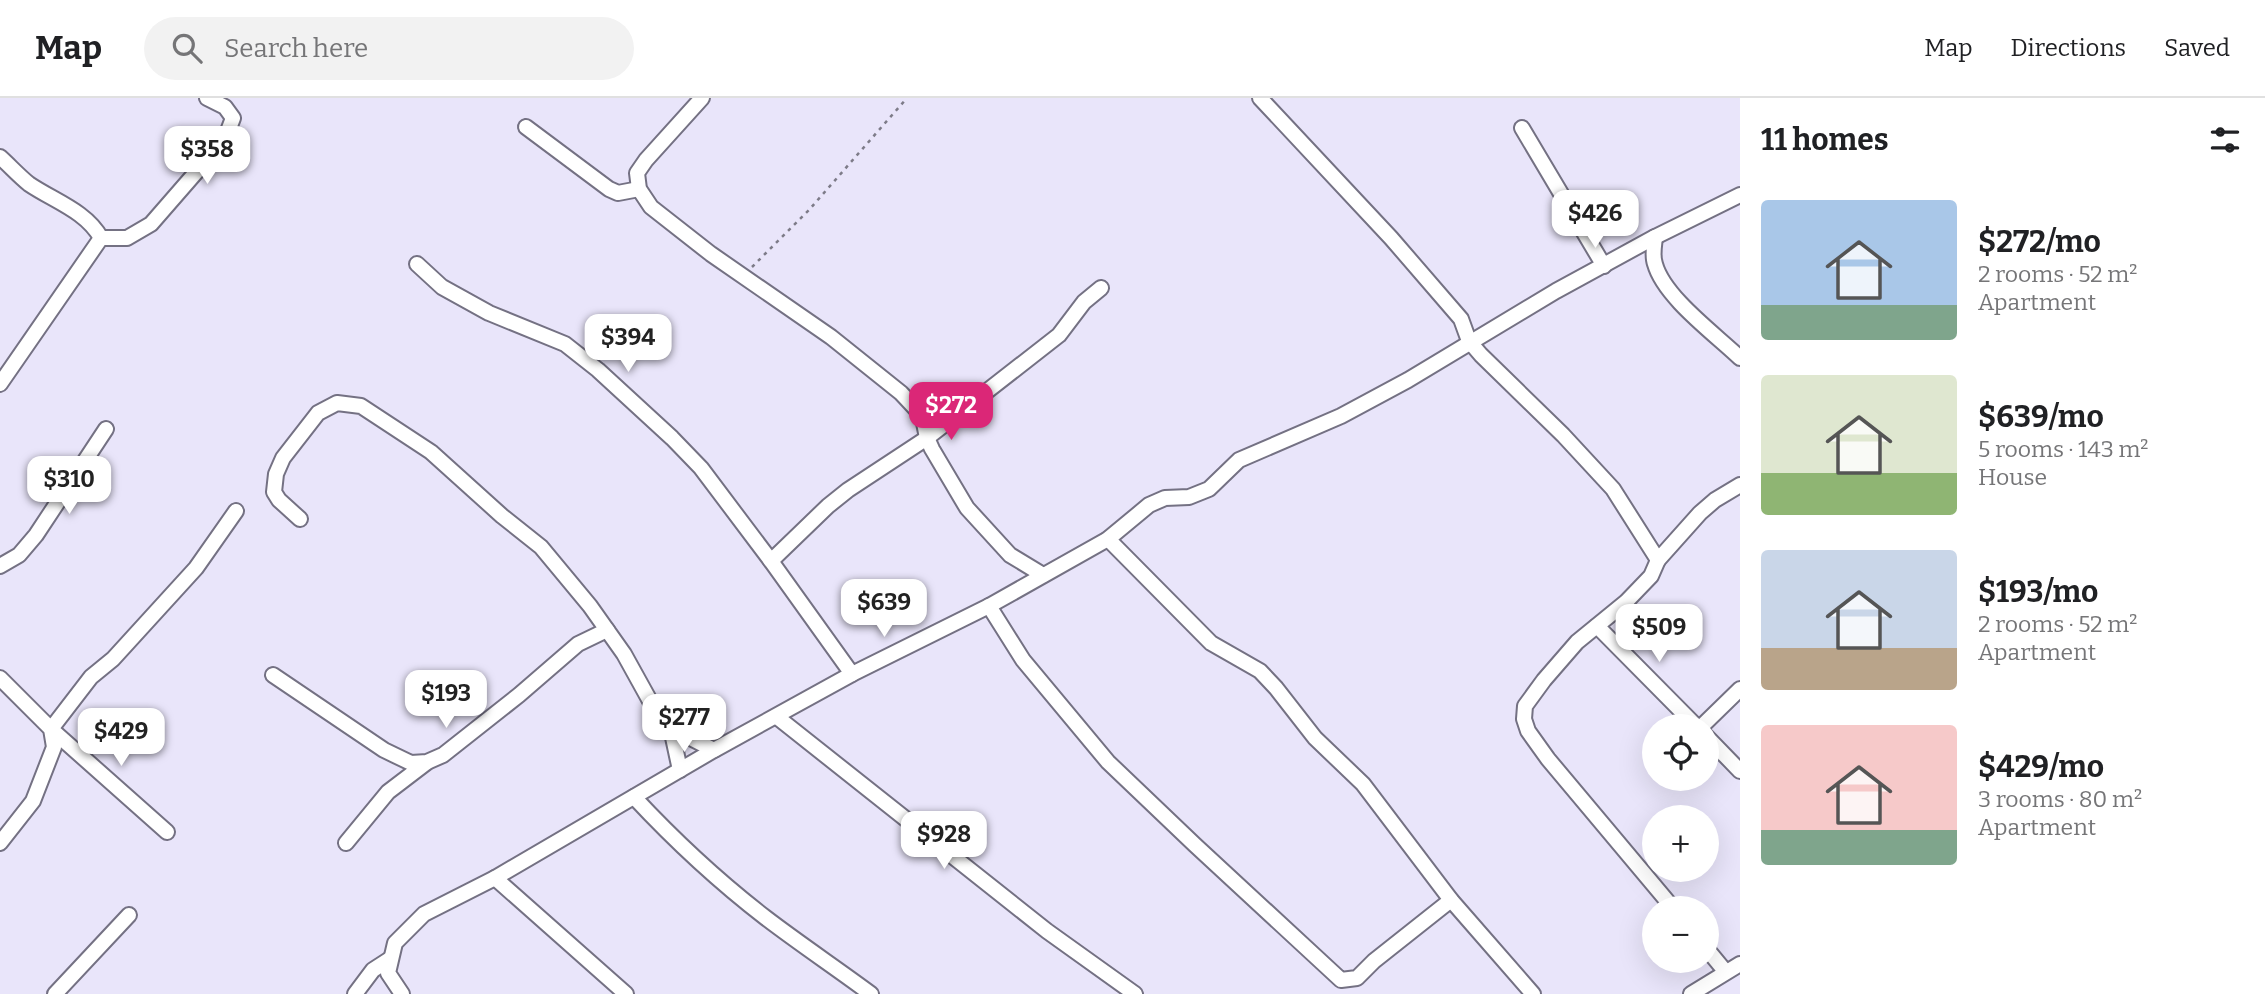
<!DOCTYPE html>
<html lang="en">
<head>
<meta charset="utf-8">
<style>
  :root { --surface:#fff; --page:#f2f2f2; --text:#202124; --muted:#757577; --line:#e0e0e0; --accent:#db2777 }
  body { margin:0; font-family:Bitter,serif; background:var(--page); color:var(--text); height:100vh; display:flex; flex-direction:column; font-size:26px; white-space:nowrap }
  * { box-sizing:border-box; margin:0 }
  p { font-size:23px; color:var(--muted) }
  .icon { flex:none; width:38px; height:38px; fill:none; stroke:currentColor; stroke-width:2; stroke-linecap:round; stroke-linejoin:round }
  .map { position:relative; flex:1; overflow:hidden }
  .panel { display:flex; flex-direction:column; background:var(--surface); width:525px }
  .panel>* { flex:none }
  .fabs { position:absolute; left:1642px; top:616px; display:grid; gap:14px }
  .fabs a { display:grid; place-items:center; width:77px; height:77px; border-radius:50%; background:var(--surface); box-shadow:0 7px 28px #0002; font-size:35px }
  .price { position:absolute; translate:-50% -60px; padding:0 16px; border-radius:14px; background:#fff; color:#222; font-size:23px; line-height:46px; filter:drop-shadow(0 2px 4px #0008) }
  .price::after { content:''; position:absolute; left:50%; top:42px; width:21px; height:16px; margin-left:-10px; background:inherit; clip-path:polygon(0 0,100% 0,50% 100%) }
  .price.on { background:var(--accent); color:#fff }
  ul { padding:0; list-style:none }
  li { display:flex; align-items:center; gap:21px; height:175px; padding:0 21px }
  li span { display:grid; place-items:center; flex:none; width:196px; height:140px; border-radius:7px; color:#555 }
  li>.icon { margin-inline-start:auto }
  span .icon { width:84px; height:84px; fill:#fffc; stroke-width:1 }
  li b { font-size:30px }
  h2 { display:flex; justify-content:space-between; align-items:center; height:84px; padding:0 21px; font-size:30px }
  header { display:flex; align-items:center; gap:42px; box-sizing:border-box; height:98px; padding:0 35px; background:var(--surface); border-bottom:2px solid var(--line) }
  header strong { font-size:33px }
  nav { display:flex; gap:38px; margin-inline-start:auto; font-size:24px }
  .search { width:490px; height:63px; background:var(--page); display:flex; align-items:center; gap:18px; box-sizing:border-box; padding:0 24px; border-radius:38px; color:var(--muted); font-size:26px }
  main { display:flex; flex:1; min-height:0 }
  .map>svg:first-child { display:block }
</style>
</head>
<body>
<header>
<strong>Map</strong>
<div class="search"><svg class="icon" aria-label="search" viewBox="0 0 24 24"><circle cx="10" cy="10" r="6"/><path d="M15 15l6 6"/></svg>Search here</div>
<nav><a>Map</a><a>Directions</a><a>Saved</a></nav>
</header>
<main>
<div class="map">
<svg width="1740" height="896" viewBox="0 0 1740 896">
  <rect width="100%" height="100%" fill="#e9e5fa"/>
  <g fill="none" stroke-linecap="round" stroke-linejoin="round">
    <defs>
      <g id="minor">
        <path d="M702,0L646,62L637,75L639,91L651,109L711,156L831,239L901,295L916,311L924,325L927,340L932,351L967,410L1010,457L1043,477"/>
        <path d="M1260,0L1391,140L1461,221L1469,243L1481,257L1563,337L1613,391L1658,462L1651,478L1626,504L1577,544L1544,582L1525,608L1524,621L1528,633L1548,661L1673,810"/>
        <path d="M526,29L609,91L618,95L639,91"/>
        <path d="M1522,30L1604,168"/>
        <path d="M0,59C10,68 19,78 29,86C54,103 86,113 101,140L0,286"/>
        <path d="M1655,139C1654,148 1652,158 1655,166C1664,199 1715,236 1740,260"/>
        <path d="M101,140H127L151,126L225,41L233,20L225,9L207,0"/>
        <path d="M417,166L442,189L489,215L565,246L598,272L672,340L701,370L771,463L852,576"/>
        <path d="M300,421L279,402L274,394L276,376L283,360L318,315L337,305L361,308L431,354L502,418L541,449L590,508L624,556L650,603L671,630L680,672"/>
        <path d="M1108,441L1211,545L1260,573L1276,590L1315,640L1363,686L1451,802L1533,896"/>
        <path d="M1658,462L1700,415L1715,402L1740,387"/>
        <path d="M771,463L828,408L848,392L927,340L1059,237L1084,204L1101,190"/>
        <path d="M0,468L19,457L36,437L106,331"/>
        <path d="M989,508L1023,562L1108,664L1195,747L1341,882L1357,880L1374,863L1451,802"/>
        <path d="M1597,528L1696,628"/>
        <path d="M273,577L384,652L411,665L427,664L443,657L519,597L578,546L607,532"/>
        <path d="M0,580L51,631L54,649L33,703L0,745"/>
        <path d="M777,619L1047,833L1135,896"/>
        <path d="M1702,628L1740,591"/>
        <path d="M671,630L714,652"/>
        <path d="M1706,638L1740,673"/>
        <path d="M634,699C675,743 718,783 766,820C800,846 836,870 871,896"/>
        <path d="M167,734L51,631L91,579L113,561L196,470L236,413"/>
        <path d="M346,745L388,694L426,665"/>
        <path d="M495,780L626,896"/>
        <path d="M1706,850L1725,873"/>
        <path d="M55,896L129,817"/>
        <path d="M355,896L373,872L390,861"/>
        <path d="M402,896L388,875L395,845L424,816L495,780L714,652L852,576L989,508L1108,441L1149,407L1165,400L1189,399L1209,391L1239,362L1341,318L1408,282L1556,193L1655,139L1740,97"/>
        <path d="M1691,896L1740,866"/>
      </g>
    </defs>
    <use href="#minor" stroke="#747183" stroke-width="18"/>
    <path stroke="#7d7b88" stroke-width="2.5" stroke-dasharray="3.5 5" stroke-linecap="butt" d="M752,169L809,112L907,0"/>
    <use href="#minor" stroke="#fff" stroke-width="14"/>
  </g>
</svg>
<div class="fabs">
<a><svg class="icon" aria-label="locate" viewBox="0 0 24 24"><circle cx="12" cy="12" r="6"/><path d="M12 2v4M12 18v4M2 12h4M18 12h4"/></svg></a>
<a>+</a>
<a>−</a>
</div>
<b class="price" style="left:207px;top:88px">$358</b>
<b class="price" style="left:1595px;top:152px">$426</b>
<b class="price" style="left:628px;top:276px">$394</b>
<b class="price on" style="left:951px;top:344px">$272</b>
<b class="price" style="left:69px;top:418px">$310</b>
<b class="price" style="left:884px;top:541px">$639</b>
<b class="price" style="left:1659px;top:566px">$509</b>
<b class="price" style="left:446px;top:632px">$193</b>
<b class="price" style="left:684px;top:656px">$277</b>
<b class="price" style="left:121px;top:670px">$429</b>
<b class="price" style="left:944px;top:773px">$928</b>
</div>
<section class="panel">
<h2>11 homes<svg class="icon" aria-label="filters" viewBox="0 0 24 24"><path d="M4 7h16M4 17h16"/><circle cx="9" cy="7" r="2"/><circle cx="15" cy="17" r="2"/></svg></h2>
<ul>
<li><span style="background:linear-gradient(#a9c7e8 75%,#7fa58c 0)"><svg class="icon" aria-label="home" viewBox="0 0 24 24"><path d="M3 11l9-7 9 7M6 9v11h12V9"/></svg></span><div><b>$272/mo</b><p>2 rooms · 52 m²</p><p>Apartment</p></div></li>
<li><span style="background:linear-gradient(#dfe7d0 70%,#8fb573 0)"><svg class="icon" aria-label="home" viewBox="0 0 24 24"><path d="M3 11l9-7 9 7M6 9v11h12V9"/></svg></span><div><b>$639/mo</b><p>5 rooms · 143 m²</p><p>House</p></div></li>
<li><span style="background:linear-gradient(#c9d6e8 70%,#b9a48a 0)"><svg class="icon" aria-label="home" viewBox="0 0 24 24"><path d="M3 11l9-7 9 7M6 9v11h12V9"/></svg></span><div><b>$193/mo</b><p>2 rooms · 52 m²</p><p>Apartment</p></div></li>
<li><span style="background:linear-gradient(#f6c9c9 75%,#7fa58c 0)"><svg class="icon" aria-label="home" viewBox="0 0 24 24"><path d="M3 11l9-7 9 7M6 9v11h12V9"/></svg></span><div><b>$429/mo</b><p>3 rooms · 80 m²</p><p>Apartment</p></div></li>
</ul>
</section>
</main>
</body>
</html>
